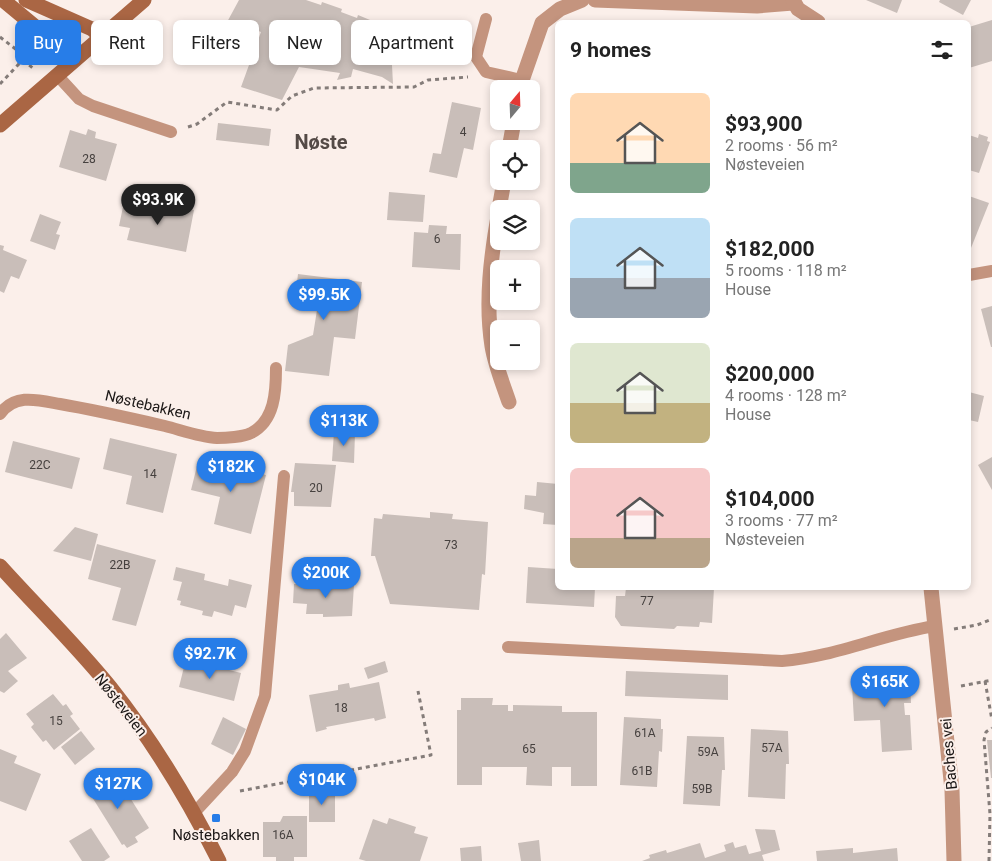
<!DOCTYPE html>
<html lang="en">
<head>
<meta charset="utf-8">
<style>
  :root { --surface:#fff; --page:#f6f6f6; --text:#222; --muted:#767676; --accent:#277de8 }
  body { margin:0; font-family:Roboto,sans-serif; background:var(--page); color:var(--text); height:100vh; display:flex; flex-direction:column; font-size:19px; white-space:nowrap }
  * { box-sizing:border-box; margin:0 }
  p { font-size:16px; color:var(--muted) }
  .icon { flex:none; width:28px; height:28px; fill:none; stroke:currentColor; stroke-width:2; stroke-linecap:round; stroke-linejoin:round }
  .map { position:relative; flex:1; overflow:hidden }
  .panel { position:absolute; left:555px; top:20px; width:416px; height:570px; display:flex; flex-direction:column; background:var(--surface); border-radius:8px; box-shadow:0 2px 8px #0003 }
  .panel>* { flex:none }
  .guide { position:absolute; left:15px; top:20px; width:465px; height:45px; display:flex; gap:10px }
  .needle { width:32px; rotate:19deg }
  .tools { position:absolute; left:490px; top:80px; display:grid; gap:10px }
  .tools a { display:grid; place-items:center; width:50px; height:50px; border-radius:8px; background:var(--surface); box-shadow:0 2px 8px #0003; font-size:25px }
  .price { position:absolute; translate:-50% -42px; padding:0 11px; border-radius:18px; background:var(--accent); color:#fff; font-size:16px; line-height:32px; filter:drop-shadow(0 1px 2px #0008) }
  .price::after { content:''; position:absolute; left:50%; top:30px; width:15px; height:11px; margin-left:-8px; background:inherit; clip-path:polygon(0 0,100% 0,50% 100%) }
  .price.active { background:#222; color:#fff }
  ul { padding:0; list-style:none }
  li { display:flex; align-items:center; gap:15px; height:125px; padding:0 15px }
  li span { display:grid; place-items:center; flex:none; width:140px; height:100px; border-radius:8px; color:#555 }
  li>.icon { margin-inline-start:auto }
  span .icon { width:60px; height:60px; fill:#fffc; stroke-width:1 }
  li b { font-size:21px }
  h2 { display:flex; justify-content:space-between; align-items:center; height:60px; padding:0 15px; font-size:21px }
  .pill { padding:0 18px; border-radius:8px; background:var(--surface); box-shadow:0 2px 8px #0003; font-size:18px; line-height:45px }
  .pill.active { background:var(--accent); color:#fff }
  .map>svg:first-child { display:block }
</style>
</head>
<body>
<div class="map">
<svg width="992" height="861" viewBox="0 0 992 861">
  <rect width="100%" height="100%" fill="#fbefea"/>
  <g fill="#c9beb9">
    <path d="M239,0H306L321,5L322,2L342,9L341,12L357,18L358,15L399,32L393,47L397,49L392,65L393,84L382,77L353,69L351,77L337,80L340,73L299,67L282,100L241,87L261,32L240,24H226Z"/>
    <path d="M866,0H902L897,13Z"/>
    <path d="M940,0H971L963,15L939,2Z"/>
    <path d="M992,20V61L969,68V27Z"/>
    <path d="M452,102L481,108L473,150L464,148L457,178L429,172L433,153L441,154Z"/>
    <path d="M218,123L271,129L269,146L216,140Z"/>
    <path d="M88,129L96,132L95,138L117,144L106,181L59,167L70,130L86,135Z"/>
    <path d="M979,134L988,137L987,141L990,142L979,173L969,170V135L978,138Z"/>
    <path d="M389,192L425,195L423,222L387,220Z"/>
    <path d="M969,196L989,203L969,253Z"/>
    <path d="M124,202L163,210L165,204L194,210L186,252L127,240L130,228L119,226Z"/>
    <path d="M40,214L61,222L56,234L60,235L55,250L30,241Z"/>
    <path d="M429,225L447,226L446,234H461L460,270L412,267L414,232L428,233Z"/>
    <path d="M0,245L4,246L3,250L27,260L19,279L11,276L4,293L0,291Z"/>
    <path d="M298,274L362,282L355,339L334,337L329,376L285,371L288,345L313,335L317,310L294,307Z"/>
    <path d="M992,306V347H991L981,309Z"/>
    <path d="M969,392L984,396L978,422L969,420Z"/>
    <path d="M334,432L355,433L354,463L332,461Z"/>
    <path d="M110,438L177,454L163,513L126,504L132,476L103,469Z"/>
    <path d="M13,441L80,458L72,489L5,472Z"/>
    <path d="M992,457V490L978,465Z"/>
    <path d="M199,458L266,475L251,534L214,524L220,497L191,490Z"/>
    <path d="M295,463L336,465L331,507L294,506V492H291Z"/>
    <path d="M537,482L558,484V525L543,524L544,513L524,509L525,495L536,496Z"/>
    <path d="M430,512L453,514L452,519L488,522L485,575L482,574L479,610L390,604L375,556H371L374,518L382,519L383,514L430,518Z"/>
    <path d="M75,527L98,534L91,561L53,551Z"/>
    <path d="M97,544L156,560L136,626L112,620L121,588L88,579Z"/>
    <path d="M176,567L205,574L204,580L228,586L229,579L252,585L246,608L235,605L232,616L214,611L212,617L202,615L203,611L180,605L181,601L177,600L182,582L173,580Z"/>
    <path d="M528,567L558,569V588H595L594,607L526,603Z"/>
    <path d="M294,584L354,585L352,616L323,617V614H306L307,604L293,603Z"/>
    <path d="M626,588H714L712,623L700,622L699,627L677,626L674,629L621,626L615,617L616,596H625Z"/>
    <path d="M6,633L27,658L8,671L18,681L4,693L0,691V639Z"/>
    <path d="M186,659L241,673L234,701L179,687Z"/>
    <path d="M385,661L388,672L368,679L364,668Z"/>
    <path d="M626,671L728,675V700L625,696Z"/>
    <path d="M898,672V682L910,684L911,703H904L905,715H910L912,750L882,752L880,720L854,721L852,685L862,684L861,674Z"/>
    <path d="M379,682L386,718L375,721L374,718L326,727L327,729L316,732L309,695L338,690V685L349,683L350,688Z"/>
    <path d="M53,694L63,706L66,704L73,714L70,716L80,729L54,750L46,740L43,742L31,727L34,724L26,714Z"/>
    <path d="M461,698H493L492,705H508V711H513V705L562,706V712H597V786H571V767H552V786L526,785L527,767H482V785H457V710H461Z"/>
    <path d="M223,717L246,729L233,755L211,744Z"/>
    <path d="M624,717L661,719V729H663L662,752L659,751L657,787L620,785Z"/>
    <path d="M751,729L788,731L789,764H786L785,799L748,797Z"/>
    <path d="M81,731L95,749L75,765L61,747Z"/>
    <path d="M687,736L724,737L725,770H722L720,806L683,804Z"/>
    <path d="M987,740H992V778H991Z"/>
    <path d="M0,749L17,756L14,763L41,774L26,811L0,801Z"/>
    <path d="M114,772L149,828L135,837L138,842L127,848L124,844L122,845L87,789Z"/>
    <path d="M309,789L335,790V822H309Z"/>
    <path d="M283,816H307V857H294V861H276V857H263V822H280Z"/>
    <path d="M389,818L416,827L414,833L428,837L420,861H366L359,859L373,819L387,824Z"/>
    <path d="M91,828L110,857L104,861H82L69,841Z"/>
    <path d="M755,829L775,830L780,850L762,855L764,861H642L650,858L649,855L666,850L667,853L700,843L705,858L726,851L724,845L733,842L735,848L746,845L749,854L761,851Z"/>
    <path d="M539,840L541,861H521L518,843Z"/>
    <path d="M481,846L482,861H461L460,848Z"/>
    <path d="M853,848V853L897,848L898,861H817L816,851Z"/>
  </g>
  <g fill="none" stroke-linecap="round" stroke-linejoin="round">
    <g stroke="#847c79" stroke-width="3" stroke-dasharray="4 4" stroke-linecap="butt">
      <path d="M0,37L26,57"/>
      <path d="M23,60L34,69"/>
      <path d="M0,84L32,50"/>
      <path d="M188,127L197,124L227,102L277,110L292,96L314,88L414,87L428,80L468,77"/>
      <path d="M954,629L977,625L992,619"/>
      <path d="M985,681L992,720"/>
      <path d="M961,686L992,680"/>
      <path d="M240,791L431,755L418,691"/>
      <path d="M989,861L990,814L984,740L986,732L992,728"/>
    </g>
    <g stroke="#c4947e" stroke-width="12">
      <path d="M486,19L476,57L486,72L521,80"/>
      <path d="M57,75L79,99L93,106L171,132"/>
      <path d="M969,275L992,271"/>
      <path d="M0,414C15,393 38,400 60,404C95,410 130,418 165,426C181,430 200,437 217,438C225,438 244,437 251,433C275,421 276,391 276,368"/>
      <path d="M508,647L782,661C835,657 883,634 935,626"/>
      <path d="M194,813L232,772L245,751L265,696L284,476"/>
    </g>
    <g stroke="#c4947e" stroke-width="15">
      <path d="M595,0L757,6L793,3"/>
      <path d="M793,0L798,9L818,22"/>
      <path d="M519,89L542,23L560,9L582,0"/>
      <path d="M509,149L514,121"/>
      <path d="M499,209L504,181"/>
      <path d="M499,211C491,255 485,302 492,346C495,365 503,384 509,402"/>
      <path d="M931,588L952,790L954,861"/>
    </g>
    <g stroke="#a64" stroke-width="15">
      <path d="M3,0L74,59"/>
      <path d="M26,0L92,29L101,37"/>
      <path d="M0,125L144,0"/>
      <path d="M0,566C36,606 76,645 110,687C153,741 188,799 219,861"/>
    </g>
  </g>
  <rect fill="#277de8" stroke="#fbefea" stroke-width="2" x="211" y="813" width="10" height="10" rx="2.5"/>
  <g text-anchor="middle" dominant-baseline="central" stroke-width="4" stroke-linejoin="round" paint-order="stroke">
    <g font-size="12" fill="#46413f">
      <text x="463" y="132">4</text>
      <text x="89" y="159">28</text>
      <text x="437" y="239">6</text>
      <text x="40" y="465">22C</text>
      <text x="150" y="474">14</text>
      <text x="316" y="488">20</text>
      <text x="451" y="545">73</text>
      <text x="120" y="565">22B</text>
      <text x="647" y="601">77</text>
      <text x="341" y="708">18</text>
      <text x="56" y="721">15</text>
      <text x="645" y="733">61A</text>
      <text x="772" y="748">57A</text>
      <text x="529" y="749">65</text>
      <text x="708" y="752">59A</text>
      <text x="642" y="771">61B</text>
      <text x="702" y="789">59B</text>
      <text x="283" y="835">16A</text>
    </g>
    <g font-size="15" fill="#1b1716" stroke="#fbefea">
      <text transform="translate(148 405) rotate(13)">Nøstebakken</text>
      <text transform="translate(121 705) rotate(52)">Nøsteveien</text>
      <text transform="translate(949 754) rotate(-95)">Baches vei</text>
    </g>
    <g font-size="15" fill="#1b1716" stroke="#fbefea">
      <text x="216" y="835">Nøstebakken</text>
    </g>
    <g font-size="20" font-weight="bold" fill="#544a46" stroke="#fbefea">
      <text x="321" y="142">Nøste</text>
    </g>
  </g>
</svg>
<div class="tools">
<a><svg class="needle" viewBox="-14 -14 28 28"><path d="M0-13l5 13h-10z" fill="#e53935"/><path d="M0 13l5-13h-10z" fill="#767676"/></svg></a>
<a><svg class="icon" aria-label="locate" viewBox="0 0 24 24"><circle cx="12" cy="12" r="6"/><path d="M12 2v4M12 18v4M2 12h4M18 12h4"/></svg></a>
<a><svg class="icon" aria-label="layers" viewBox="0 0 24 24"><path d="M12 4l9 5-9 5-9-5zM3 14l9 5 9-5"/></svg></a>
<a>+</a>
<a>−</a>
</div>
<b class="price active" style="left:158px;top:226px">$93.9K</b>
<b class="price" style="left:324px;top:321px">$99.5K</b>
<b class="price" style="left:344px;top:447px">$113K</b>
<b class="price" style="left:231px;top:493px">$182K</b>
<b class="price" style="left:326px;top:599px">$200K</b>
<b class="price" style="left:210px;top:680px">$92.7K</b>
<b class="price" style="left:885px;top:708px">$165K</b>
<b class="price" style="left:322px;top:806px">$104K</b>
<b class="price" style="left:118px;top:810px">$127K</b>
<div class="guide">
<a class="pill active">Buy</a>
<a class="pill">Rent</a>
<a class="pill">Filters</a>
<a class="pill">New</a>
<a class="pill">Apartment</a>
</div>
<section class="panel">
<h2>9 homes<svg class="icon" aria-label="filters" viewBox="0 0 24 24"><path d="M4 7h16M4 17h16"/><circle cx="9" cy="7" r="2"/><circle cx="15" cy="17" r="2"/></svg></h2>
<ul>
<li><span style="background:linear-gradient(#ffd9b3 70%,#7fa58c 0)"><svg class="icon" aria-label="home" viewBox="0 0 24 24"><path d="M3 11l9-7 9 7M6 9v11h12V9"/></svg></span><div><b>$93,900</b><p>2 rooms · 56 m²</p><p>Nøsteveien</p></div></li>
<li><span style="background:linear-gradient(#bfe0f5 60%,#9aa5b1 0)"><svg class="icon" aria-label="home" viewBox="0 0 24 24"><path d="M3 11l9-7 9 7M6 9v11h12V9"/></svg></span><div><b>$182,000</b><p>5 rooms · 118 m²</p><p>House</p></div></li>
<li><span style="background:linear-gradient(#dfe7d0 60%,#c2b280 0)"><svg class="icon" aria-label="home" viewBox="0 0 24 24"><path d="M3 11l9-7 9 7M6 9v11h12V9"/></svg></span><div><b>$200,000</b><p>4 rooms · 128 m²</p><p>House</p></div></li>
<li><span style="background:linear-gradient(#f6c9c9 70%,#b9a48a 0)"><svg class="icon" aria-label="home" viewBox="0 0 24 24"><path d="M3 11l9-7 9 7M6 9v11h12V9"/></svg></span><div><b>$104,000</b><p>3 rooms · 77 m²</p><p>Nøsteveien</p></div></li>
</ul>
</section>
</div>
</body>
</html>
